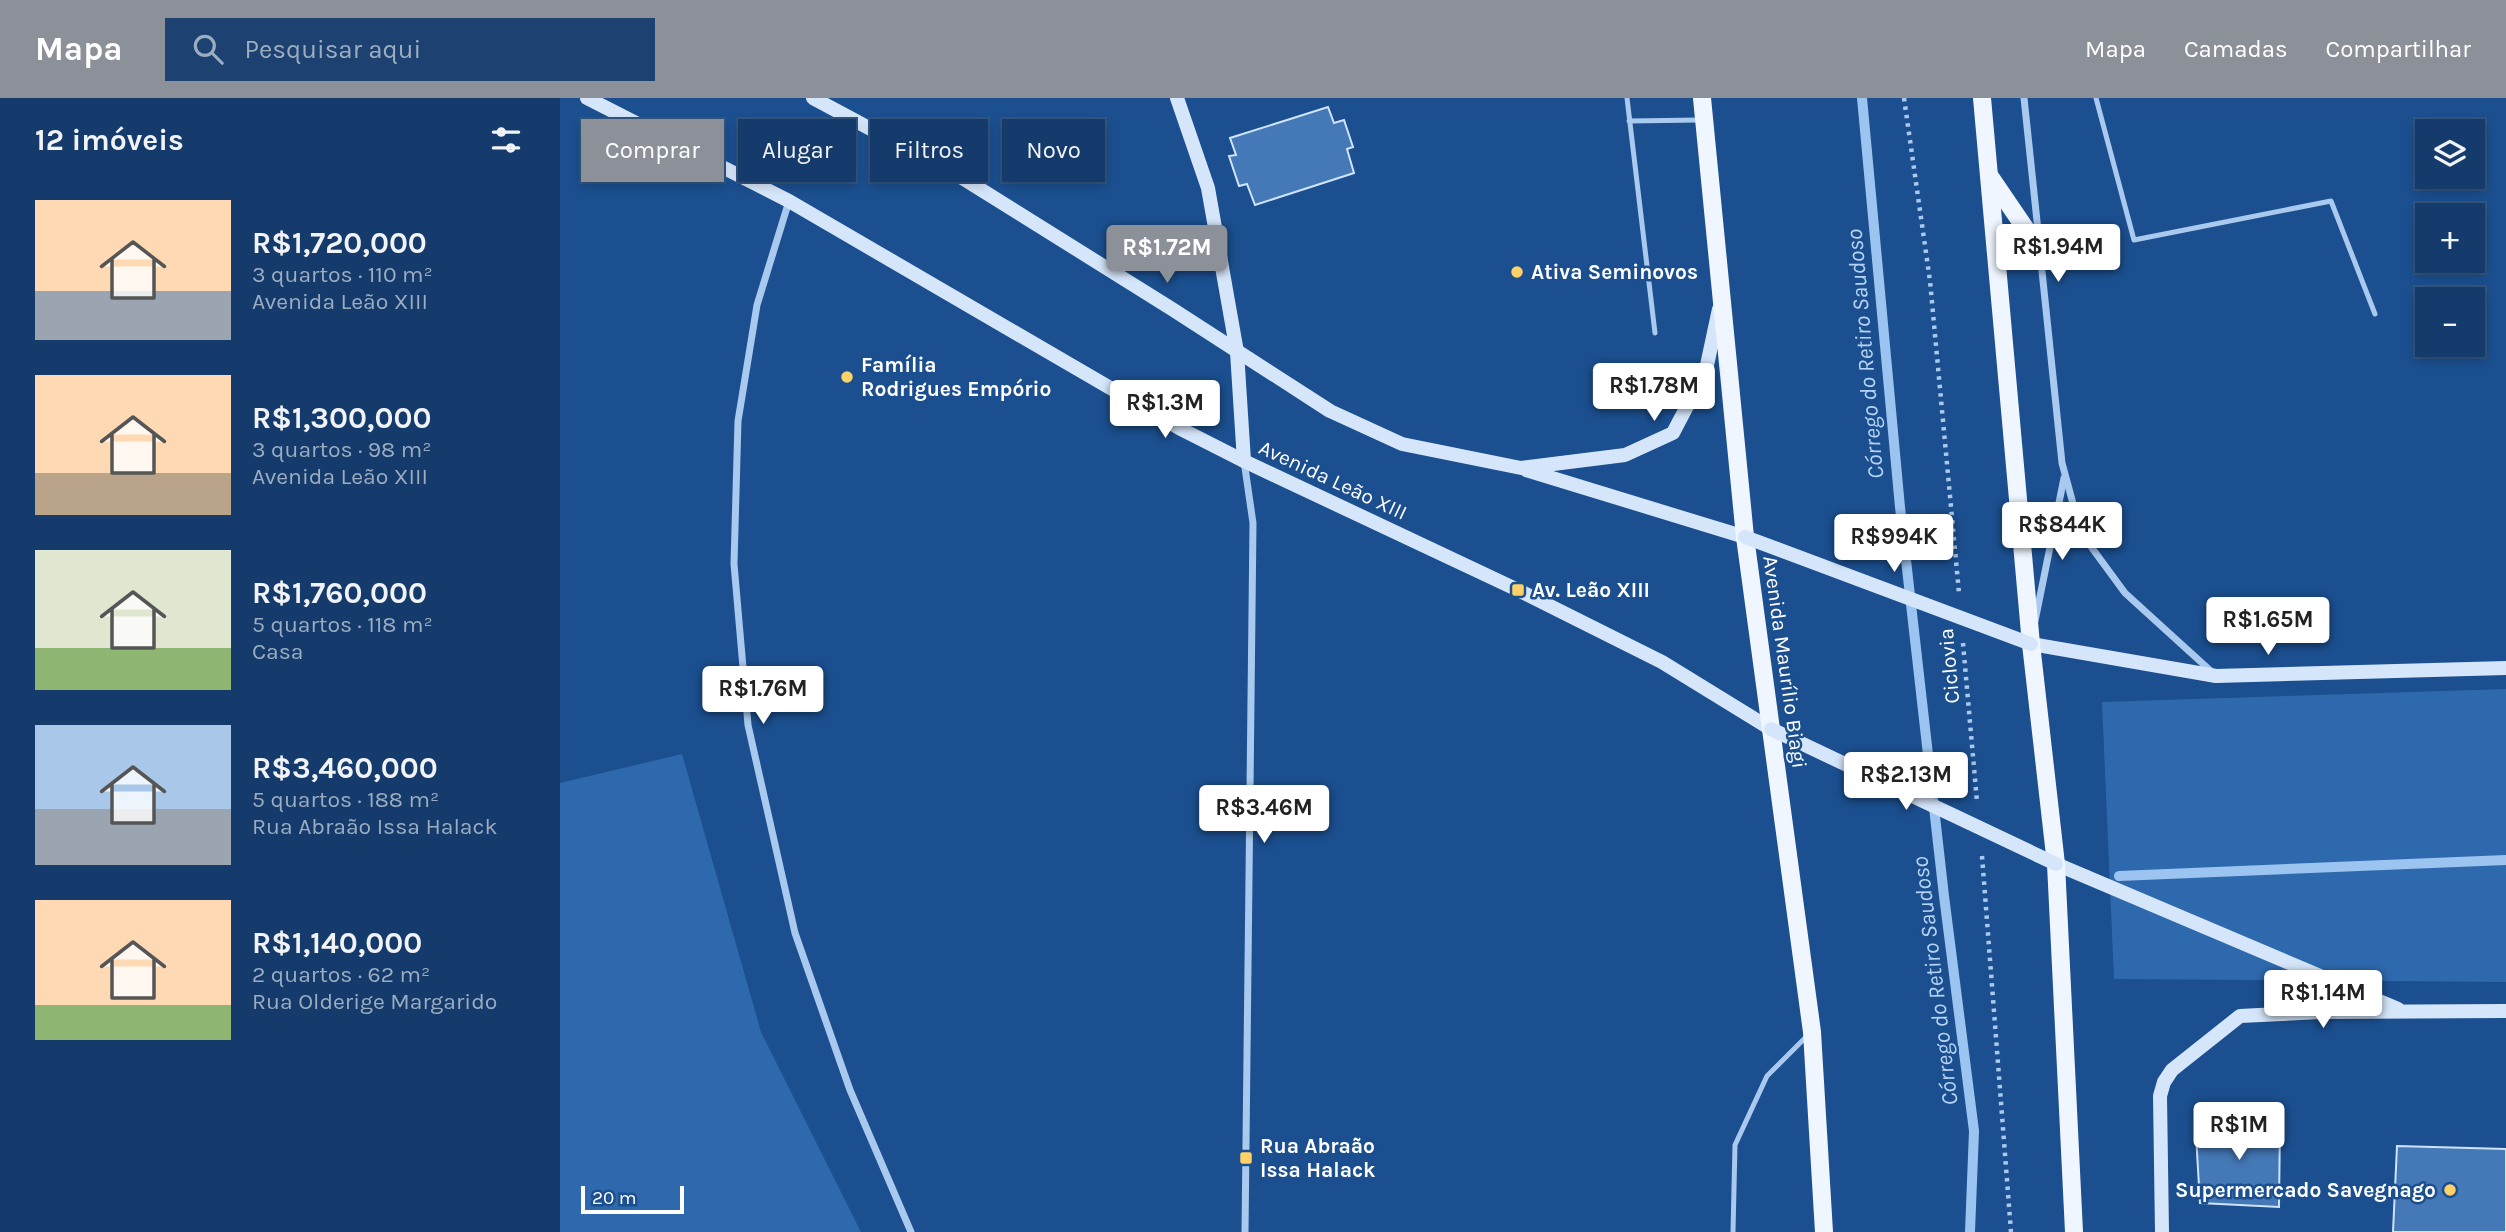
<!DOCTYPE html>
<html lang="pt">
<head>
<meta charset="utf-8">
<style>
  :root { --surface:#143b6b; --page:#1d4271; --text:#f1f3f6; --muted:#9dadc1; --line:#33557e; --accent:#8c9099 }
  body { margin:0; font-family:Karla,sans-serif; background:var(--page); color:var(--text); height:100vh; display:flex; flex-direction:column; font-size:26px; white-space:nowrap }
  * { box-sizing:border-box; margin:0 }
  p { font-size:23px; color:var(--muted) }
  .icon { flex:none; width:38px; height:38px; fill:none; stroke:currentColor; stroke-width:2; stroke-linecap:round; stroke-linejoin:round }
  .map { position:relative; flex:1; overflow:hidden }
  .details { display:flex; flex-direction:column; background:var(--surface); width:560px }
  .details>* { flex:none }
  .top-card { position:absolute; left:21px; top:21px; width:665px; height:63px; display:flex; gap:14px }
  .fabs { position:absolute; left:1855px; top:21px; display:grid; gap:14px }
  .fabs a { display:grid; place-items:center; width:70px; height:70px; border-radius:0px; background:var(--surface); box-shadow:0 4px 10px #0003,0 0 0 2px var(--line); font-size:35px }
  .scale { position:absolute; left:21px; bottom:18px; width:103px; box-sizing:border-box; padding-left:7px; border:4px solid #fff; border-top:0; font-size:19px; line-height:24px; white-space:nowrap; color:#fff; -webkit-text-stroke:5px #1b4f8f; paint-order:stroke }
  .price { position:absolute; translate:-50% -60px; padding:0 16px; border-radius:7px; background:#fff; color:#222; font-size:23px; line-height:46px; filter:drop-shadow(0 2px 4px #0008) }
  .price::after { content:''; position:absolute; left:50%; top:42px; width:21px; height:16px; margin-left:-10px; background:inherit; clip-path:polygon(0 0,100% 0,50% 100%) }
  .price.current { background:var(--accent); color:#fff }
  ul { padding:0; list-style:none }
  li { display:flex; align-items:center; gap:21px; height:175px; padding:0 35px }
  li span { display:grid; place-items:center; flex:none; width:196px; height:140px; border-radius:0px; color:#555 }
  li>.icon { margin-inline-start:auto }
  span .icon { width:84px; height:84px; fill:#fffc; stroke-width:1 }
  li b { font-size:30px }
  h2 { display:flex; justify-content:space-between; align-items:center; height:84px; padding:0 35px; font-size:30px }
  .pill { padding:0 24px; border-radius:0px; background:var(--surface); box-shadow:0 4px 10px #0003,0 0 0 2px var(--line); font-size:24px; line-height:63px }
  .pill.current { background:var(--accent); color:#fff }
  header { display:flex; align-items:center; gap:42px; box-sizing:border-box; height:98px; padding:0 35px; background:var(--accent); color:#fff }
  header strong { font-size:33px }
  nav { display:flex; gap:38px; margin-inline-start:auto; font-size:24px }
  .search { width:490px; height:63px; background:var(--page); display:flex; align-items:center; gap:18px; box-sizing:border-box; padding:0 24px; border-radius:0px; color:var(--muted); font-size:26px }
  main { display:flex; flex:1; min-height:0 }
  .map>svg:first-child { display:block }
</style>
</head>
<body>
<header>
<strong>Mapa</strong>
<div class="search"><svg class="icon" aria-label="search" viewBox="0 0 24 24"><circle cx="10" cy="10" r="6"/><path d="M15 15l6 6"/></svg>Pesquisar aqui</div>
<nav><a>Mapa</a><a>Camadas</a><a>Compartilhar</a></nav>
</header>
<main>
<section class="details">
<h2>12 imóveis<svg class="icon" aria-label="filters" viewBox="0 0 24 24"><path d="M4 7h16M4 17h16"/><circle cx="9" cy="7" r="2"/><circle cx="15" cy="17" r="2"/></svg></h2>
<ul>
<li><span style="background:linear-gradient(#ffd9b3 65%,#9aa5b1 0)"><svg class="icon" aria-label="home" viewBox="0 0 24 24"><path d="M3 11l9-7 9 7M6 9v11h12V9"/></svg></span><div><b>R$1,720,000</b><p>3 quartos · 110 m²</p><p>Avenida Leão XIII</p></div></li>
<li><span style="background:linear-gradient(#ffd9b3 70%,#b9a48a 0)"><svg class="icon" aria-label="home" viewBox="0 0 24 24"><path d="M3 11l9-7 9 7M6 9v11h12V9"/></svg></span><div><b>R$1,300,000</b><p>3 quartos · 98 m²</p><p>Avenida Leão XIII</p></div></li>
<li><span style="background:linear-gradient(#dfe7d0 70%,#8fb573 0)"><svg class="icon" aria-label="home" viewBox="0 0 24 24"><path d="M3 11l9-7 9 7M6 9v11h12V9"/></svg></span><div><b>R$1,760,000</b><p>5 quartos · 118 m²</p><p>Casa</p></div></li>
<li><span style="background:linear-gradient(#a9c7e8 60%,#9aa5b1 0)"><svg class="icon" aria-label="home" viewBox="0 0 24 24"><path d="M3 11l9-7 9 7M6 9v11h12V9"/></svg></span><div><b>R$3,460,000</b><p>5 quartos · 188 m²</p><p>Rua Abraão Issa Halack</p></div></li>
<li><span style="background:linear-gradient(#ffd9b3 75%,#8fb573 0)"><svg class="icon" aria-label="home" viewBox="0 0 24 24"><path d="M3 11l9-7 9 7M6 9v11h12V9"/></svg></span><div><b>R$1,140,000</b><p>2 quartos · 62 m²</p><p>Rua Olderige Margarido</p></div></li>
</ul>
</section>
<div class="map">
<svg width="1946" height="1134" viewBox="0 0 1946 1134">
  <rect width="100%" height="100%" fill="#1b4f8f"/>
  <g fill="#2e69ad">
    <path d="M1946,591V884L1554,881L1542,604Z"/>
    <path d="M122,656L201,934L301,1134H0V685Z"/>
  </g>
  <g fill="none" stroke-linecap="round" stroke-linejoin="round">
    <g stroke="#9cc4f0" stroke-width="10">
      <path d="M1302,0L1340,409L1384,798L1414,1033L1410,1134"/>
      <path d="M1559,778L1946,762"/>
    </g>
  </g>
  <g fill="#4478b7" stroke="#cfe3fa" stroke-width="2">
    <path d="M768,9L774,25L784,22L793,49L787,51L794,75L695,107L687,86L679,88L669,58L676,57L670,40Z"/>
    <path d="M1635,1020L1720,1023L1719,1109L1640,1105Z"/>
    <path d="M1837,1048L1946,1051V1134H1833Z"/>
  </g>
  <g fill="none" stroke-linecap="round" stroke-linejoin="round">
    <g stroke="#a9c9ee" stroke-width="4.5" stroke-dasharray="3.5 5" stroke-linecap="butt">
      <path d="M1344,0L1370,183L1399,495"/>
      <path d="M1403,545L1417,704"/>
      <path d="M1422,758L1451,1134"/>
    </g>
    <g stroke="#a9c9ee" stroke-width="5">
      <path d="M1067,0L1095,235"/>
      <path d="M1536,0L1574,142L1771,103L1815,216"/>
      <path d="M1069,23L1139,22"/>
      <path d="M1173,1134L1175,1047L1207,978L1247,938"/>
    </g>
    <g stroke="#a9c9ee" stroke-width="7">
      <path d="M1464,0L1479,142"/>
      <path d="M229,103L197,207L178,323L174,466L188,627L235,835L290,992L351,1134"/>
      <path d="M1480,154L1502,365L1521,435L1565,495L1653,575"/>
      <path d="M684,363L693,425L685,1134"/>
      <path d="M1475,523L1504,380"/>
    </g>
    <g stroke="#d6e6fa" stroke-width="14">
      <path d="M27,0L229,103L619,330L684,363L958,492L1102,564L1211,631"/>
      <path d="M253,0L404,81L612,211L770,313L842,346L961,370L1065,357L1113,335L1146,272L1159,211"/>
      <path d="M617,0L648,90L677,254L684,363"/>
      <path d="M966,372L1185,439"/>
      <path d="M1471,546L1656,578L1946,570"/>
      <path d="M1496,766L1838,911"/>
      <path d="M1602,1134L1600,998L1604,984L1612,972L1680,918L1761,914L1946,913"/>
    </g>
    <g stroke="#f0f6ff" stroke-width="18">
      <path d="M1142,0L1185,439L1252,934L1264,1134"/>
      <path d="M1422,0L1471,546L1496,766L1514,1134"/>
      <path d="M1431,80L1480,152"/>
    </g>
    <g stroke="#d6e6fa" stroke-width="14">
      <path d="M1185,439L1471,546"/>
      <path d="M1211,631L1496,766"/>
    </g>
  </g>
  <g fill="#ffd166" stroke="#1b4f8f" stroke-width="2.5">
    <circle cx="957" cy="174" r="7"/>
    <circle cx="287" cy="279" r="7"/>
    <rect x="951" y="485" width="14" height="14" rx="3.5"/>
    <rect x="679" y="1053" width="14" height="14" rx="3.5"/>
    <circle cx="1890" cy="1092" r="7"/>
  </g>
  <g text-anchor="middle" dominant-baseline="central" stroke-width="5" stroke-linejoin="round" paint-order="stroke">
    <g font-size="21" font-weight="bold" fill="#fff" stroke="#1b4f8f" text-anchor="start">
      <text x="971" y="174">Ativa Seminovos</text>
      <text x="301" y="267">Família<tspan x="301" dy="24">Rodrigues Empório</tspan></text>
      <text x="972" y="492">Av. Leão XIII</text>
      <text x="700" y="1048">Rua Abraão<tspan x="700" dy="24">Issa Halack</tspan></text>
      <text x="1876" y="1092" text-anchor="end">Supermercado Savegnago</text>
    </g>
    <g font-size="21" fill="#fff" stroke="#1b4f8f">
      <text transform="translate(773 382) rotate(25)">Avenida Leão XIII</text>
      <text transform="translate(1225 564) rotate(82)">Avenida Maurílio Biagi</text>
      <text transform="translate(1389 568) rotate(-95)">Ciclovia</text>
    </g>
    <g font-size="23" font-style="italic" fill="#b5d3f5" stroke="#1b4f8f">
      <text transform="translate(1305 256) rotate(-95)">Córrego do Retiro Saudoso</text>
      <text transform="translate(1375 883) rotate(-97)">Córrego do Retiro Saudoso</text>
    </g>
  </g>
</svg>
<div class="fabs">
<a><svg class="icon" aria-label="layers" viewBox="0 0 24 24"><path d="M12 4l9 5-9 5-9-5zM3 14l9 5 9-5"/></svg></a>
<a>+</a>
<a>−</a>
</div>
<div class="scale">20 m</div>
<b class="price" style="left:1498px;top:186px">R$1.94M</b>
<b class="price current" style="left:607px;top:187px">R$1.72M</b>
<b class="price" style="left:1094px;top:325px">R$1.78M</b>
<b class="price" style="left:605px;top:342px">R$1.3M</b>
<b class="price" style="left:1502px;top:464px">R$844K</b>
<b class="price" style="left:1334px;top:476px">R$994K</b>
<b class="price" style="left:1708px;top:559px">R$1.65M</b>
<b class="price" style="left:203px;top:628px">R$1.76M</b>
<b class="price" style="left:1346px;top:714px">R$2.13M</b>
<b class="price" style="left:704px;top:747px">R$3.46M</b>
<b class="price" style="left:1763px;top:932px">R$1.14M</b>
<b class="price" style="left:1679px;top:1064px">R$1M</b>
<div class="top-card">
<a class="pill current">Comprar</a>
<a class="pill">Alugar</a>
<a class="pill">Filtros</a>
<a class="pill">Novo</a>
</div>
</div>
</main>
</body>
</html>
